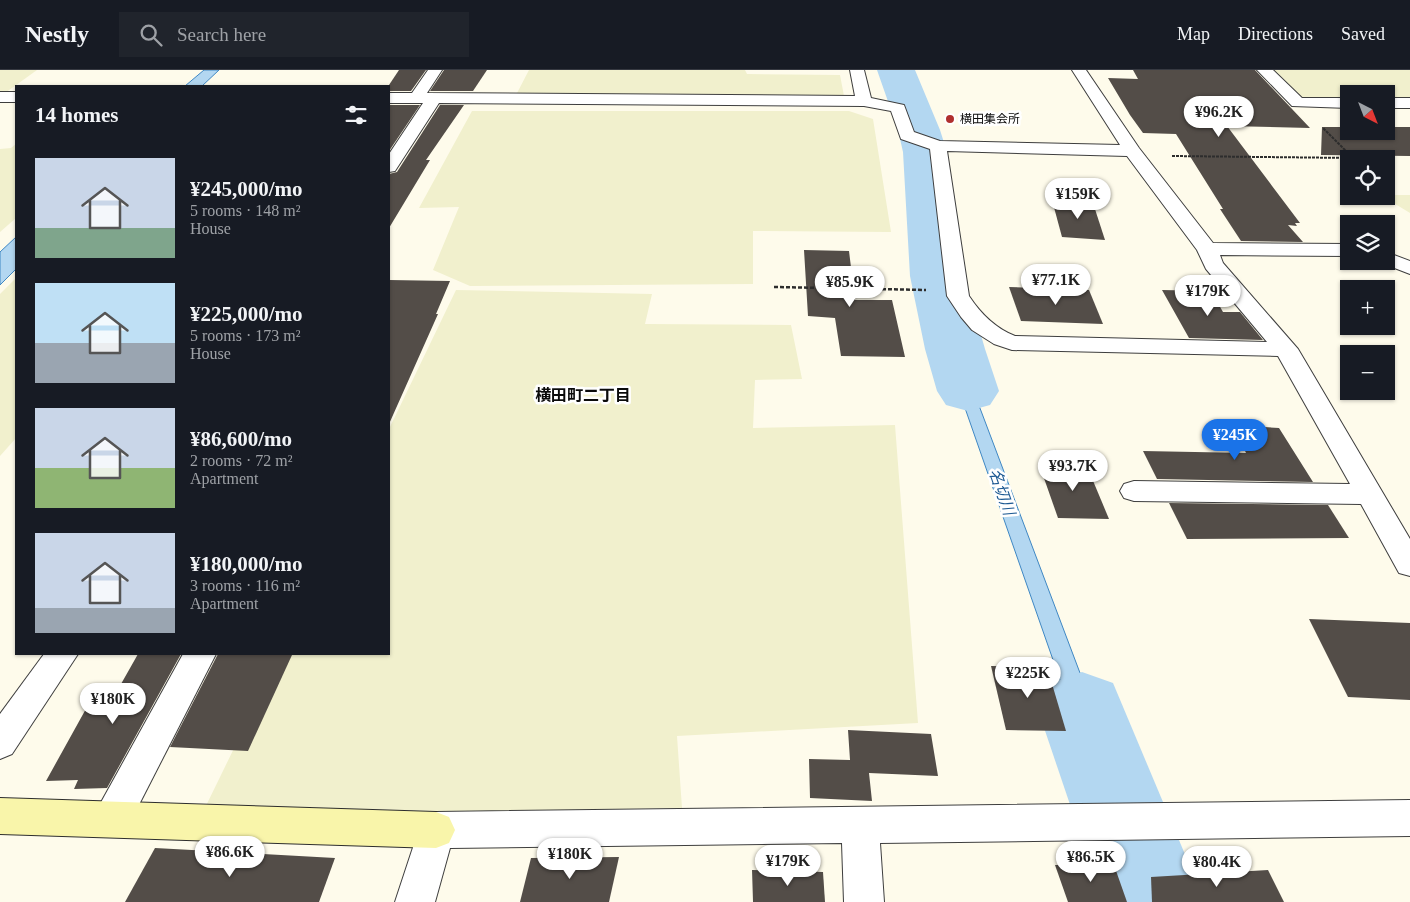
<!DOCTYPE html>
<html lang="en">
<head>
<meta charset="utf-8">
<style>
  :root { --surface:#171b24; --page:#20242c; --text:#f1f3f6; --muted:#9ea1a6; --line:#363941; --accent:#1a73e8 }
  body { margin:0; font-family:"Times New Roman","Noto Sans JP",serif; background:var(--page); color:var(--text); height:100vh; display:flex; flex-direction:column; font-size:19px; white-space:nowrap }
  * { box-sizing:border-box; margin:0 }
  p { font-size:16px; color:var(--muted) }
  .icon { flex:none; width:28px; height:28px; fill:none; stroke:currentColor; stroke-width:2; stroke-linecap:round; stroke-linejoin:round }
  .map { position:relative; flex:1; overflow:hidden }
  .details { position:absolute; left:15px; top:15px; width:375px; height:570px; display:flex; flex-direction:column; background:var(--surface); border-radius:0px; box-shadow:0 1px 4px #0004 }
  .details>* { flex:none }
  .needle { width:32px; rotate:138deg }
  .controls { position:absolute; left:1340px; top:15px; display:grid; gap:10px }
  .controls a { display:grid; place-items:center; width:55px; height:55px; border-radius:0px; background:var(--surface); box-shadow:0 1px 4px #0004; font-size:25px }
  .price { position:absolute; translate:-50% -42px; padding:0 11px; border-radius:18px; background:#fff; color:#222; font-size:16px; line-height:32px; filter:drop-shadow(0 1px 2px #0008) }
  .price::after { content:''; position:absolute; left:50%; top:30px; width:15px; height:11px; margin-left:-8px; background:inherit; clip-path:polygon(0 0,100% 0,50% 100%) }
  .price.on { background:var(--accent); color:#fff }
  ul { padding:0; list-style:none }
  li { display:flex; align-items:center; gap:15px; height:125px; padding:0 20px }
  li span { display:grid; place-items:center; flex:none; width:140px; height:100px; border-radius:0px; color:#555 }
  li>.icon { margin-inline-start:auto }
  span .icon { width:60px; height:60px; fill:#fffc; stroke-width:1 }
  li b { font-size:21px }
  h2 { display:flex; justify-content:space-between; align-items:center; height:60px; padding:0 20px; font-size:21px }
  header { display:flex; align-items:center; gap:30px; box-sizing:border-box; height:70px; padding:0 25px; background:var(--surface); border-bottom:1px solid var(--line) }
  header strong { font-size:24px }
  nav { display:flex; gap:28px; margin-inline-start:auto; font-size:18px }
  .search { width:350px; height:45px; background:var(--page); display:flex; align-items:center; gap:12px; box-sizing:border-box; padding:0 18px; border-radius:0px; color:var(--muted); font-size:19px }
  .map>svg:first-child { display:block }
</style>
</head>
<body>
<header>
<strong>Nestly</strong>
<div class="search"><svg class="icon" aria-label="search" viewBox="0 0 24 24"><circle cx="10" cy="10" r="6"/><path d="M15 15l6 6"/></svg>Search here</div>
<nav><a>Map</a><a>Directions</a><a>Saved</a></nav>
</header>
<div class="map">
<svg width="1410" height="832" viewBox="0 0 1410 832">
  <rect width="100%" height="100%" fill="#fefbeb"/>
  <g fill="#f1f0cd">
    <path d="M0,0H37L5,23H0Z"/>
    <path d="M529,0H745L747,4L840,5L844,26L516,25Z"/>
    <path d="M1273,0H1410V29H1386V24H1349V30H1304Z"/>
    <path d="M472,41H849L873,49L891,162L753,161V214L470,216L433,200L459,137L419,138Z"/>
    <path d="M16,74V148L0,162V79L11,78Z"/>
    <path d="M1386,125H1410V143L1382,126H1386Z"/>
    <path d="M16,208V368L0,386V224Z"/>
    <path d="M456,220L652,224L645,254L791,255L802,309L755,310L753,358L895,355L918,653L677,666L682,738L201,746L280,584H389V359Z"/>
  </g>
  <g fill="#b3d7f1" stroke="#3f87c3">
    <path d="M204,0H219L202,16H185Z"/>
    <path d="M891,0H900L927,66L917,67Z"/>
    <path d="M919,85H931L948,217L932,216Z"/>
    <path d="M16,167V199L0,215V182Z"/>
    <path d="M934,228L948,229L972,317L1128,730H1102L958,318Z"/>
    <path d="M1131,802L1154,807L1164,832H1142Z"/>
  </g>
  <g fill="none" stroke-linecap="round" stroke-linejoin="round">
    <g fill="#b3d7f1" fill-rule="evenodd">
      <path d="M877,0H915L940,60L947,82L964,206L985,279L999,321L990,335L968,341L946,335L937,321L925,279L910,206L903,82L898,60Z"/>
      <path d="M1082,602L1113,613L1205,832H1103L1038,640L1051,613Z"/>
    </g>
  </g>
  <g fill="#534d48">
    <path d="M399,0H426L411,21H389V15Z"/>
    <path d="M444,0H487L473,21H430Z"/>
    <path d="M1133,0H1255L1310,58L1227,56L1300,153H1295L1297,156L1288,155L1303,172L1241,171L1220,139H1223L1176,64L1143,63L1130,45L1108,8L1138,9Z"/>
    <path d="M389,35H420L389,81Z"/>
    <path d="M440,35H464L426,90H430L389,158V104L397,102Z"/>
    <path d="M1322,57H1349V61H1386V57H1410V86L1321,85Z"/>
    <path d="M1052,130L1093,133L1105,170L1062,167Z"/>
    <path d="M804,180L849,181L855,230H892L905,287L841,286L835,248L808,246Z"/>
    <path d="M389,210L450,211L436,244H438L389,354Z"/>
    <path d="M1009,217L1089,220L1103,254L1021,251Z"/>
    <path d="M1162,220L1211,221L1223,242H1240L1263,270L1189,268Z"/>
    <path d="M1233,355L1279,358L1313,412L1157,409L1143,381L1246,383Z"/>
    <path d="M1039,394H1086L1109,449L1058,448Z"/>
    <path d="M1169,433L1328,435L1349,468L1187,469Z"/>
    <path d="M1309,549L1410,553V630L1348,627Z"/>
    <path d="M138,584H181L107,718L74,719L78,710L46,711L87,637H108Z"/>
    <path d="M218,584L292,585L248,681L170,677Z"/>
    <path d="M991,596L1047,597L1066,661L1006,660Z"/>
    <path d="M848,660L931,664L938,706L869,703L872,731L810,728L809,689L850,690Z"/>
    <path d="M155,778L335,788L319,832H125Z"/>
    <path d="M619,787L609,832H520L531,788Z"/>
    <path d="M1055,795H1114L1127,832H1068Z"/>
    <path d="M752,800L823,802L825,832H753Z"/>
    <path d="M1268,800L1284,832H1152L1151,807Z"/>
  </g>
  <g fill="none" stroke-linecap="round" stroke-linejoin="round">
    <defs>
      <g id="street">
        <path d="M428,0H442L427,23L855,26L850,0H864L871,28L904,35L914,62L940,71L1120,75L1072,0H1086L1139,78L1213,173L1349,174V186L1220,185L1223,193L1298,279L1410,469V506L1399,503L1361,434L1134,431L1124,428L1120,421L1124,414L1134,411L1350,414L1278,286L1012,280L994,274L972,260L961,247L947,226L930,79L901,69L891,41L864,36L439,33L395,101L389,102V84L423,33H389V23H412ZM947,81L1127,86L1197,180L1206,199L1267,272L1015,266C995,258 981,244 969,226Z"/>
        <path d="M1257,0H1273L1302,28H1349V38L1292,36Z"/>
        <rect x="0" y="22" width="16" height="10"/>
        <rect x="1386" y="28" width="24" height="10"/>
        <path d="M1386,182L1410,191V204L1379,192L1386,191Z"/>
        <path d="M44,584H78L12,684L0,689V644Z"/>
        <path d="M183,584H216L125,762L112,767L99,762L93,749L99,736Z"/>
        <path d="M1410,730V766L880,773L884,832H844L842,773L450,778L435,832H395L423,747L436,742Z"/>
      </g>
      <path id="secondary" d="M0,728L436,742L449,747L455,760L449,773L436,778L0,764Z"/>
    </defs>
    <use href="#street" stroke="#3e3e3e" stroke-width="2"/>
    <use href="#secondary" stroke="#2d2d2d" stroke-width="2"/>
    <path stroke="#2d2d2d" stroke-width="2" stroke-dasharray="3 1" stroke-linecap="butt" d="M1172,86L1353,88L1323,58"/>
    <path stroke="#2d2d2d" stroke-width="2.5" stroke-dasharray="4 2" stroke-linecap="butt" d="M774,217L926,220"/>
    <use href="#street" fill="#fff" fill-rule="evenodd"/>
    <use href="#secondary" fill="#f9f5aa" fill-rule="evenodd"/>
  </g>
  <circle fill="#b02f2e" stroke="#fff" stroke-width="2" cx="950" cy="49" r="5"/>
  <g text-anchor="middle" dominant-baseline="central" stroke-width="5" stroke-linejoin="round" paint-order="stroke">
    <g font-size="12" fill="#0b0b0b" stroke="#fff" text-anchor="start">
      <text x="960" y="49">横田集会所</text>
    </g>
    <g font-size="16" font-weight="bold" fill="#0b0b0b" stroke="#fff">
      <text x="583" y="325">横田町二丁目</text>
    </g>
    <g font-size="16" font-style="italic" fill="#1e5a93" stroke="#fff">
      <text transform="translate(1002 422) rotate(71)">名切川</text>
    </g>
  </g>
</svg>
<div class="controls">
<a><svg class="needle" viewBox="-14 -14 28 28"><path d="M0-13l5 13h-10z" fill="#e53935"/><path d="M0 13l5-13h-10z" fill="#9ea1a6"/></svg></a>
<a><svg class="icon" aria-label="locate" viewBox="0 0 24 24"><circle cx="12" cy="12" r="6"/><path d="M12 2v4M12 18v4M2 12h4M18 12h4"/></svg></a>
<a><svg class="icon" aria-label="layers" viewBox="0 0 24 24"><path d="M12 4l9 5-9 5-9-5zM3 14l9 5 9-5"/></svg></a>
<a>+</a>
<a>−</a>
</div>
<b class="price" style="left:1219px;top:68px">¥96.2K</b>
<b class="price" style="left:1078px;top:150px">¥159K</b>
<b class="price" style="left:1056px;top:236px">¥77.1K</b>
<b class="price" style="left:850px;top:238px">¥85.9K</b>
<b class="price" style="left:1208px;top:247px">¥179K</b>
<b class="price on" style="left:1235px;top:391px">¥245K</b>
<b class="price" style="left:1073px;top:422px">¥93.7K</b>
<b class="price" style="left:1028px;top:629px">¥225K</b>
<b class="price" style="left:113px;top:655px">¥180K</b>
<b class="price" style="left:230px;top:808px">¥86.6K</b>
<b class="price" style="left:570px;top:810px">¥180K</b>
<b class="price" style="left:1091px;top:813px">¥86.5K</b>
<b class="price" style="left:788px;top:817px">¥179K</b>
<b class="price" style="left:1217px;top:818px">¥80.4K</b>
<section class="details">
<h2>14 homes<svg class="icon" aria-label="filters" viewBox="0 0 24 24"><path d="M4 7h16M4 17h16"/><circle cx="9" cy="7" r="2"/><circle cx="15" cy="17" r="2"/></svg></h2>
<ul>
<li><span style="background:linear-gradient(#c9d6e8 70%,#7fa58c 0)"><svg class="icon" aria-label="home" viewBox="0 0 24 24"><path d="M3 11l9-7 9 7M6 9v11h12V9"/></svg></span><div><b>¥245,000/mo</b><p>5 rooms · 148 m²</p><p>House</p></div></li>
<li><span style="background:linear-gradient(#bfe0f5 60%,#9aa5b1 0)"><svg class="icon" aria-label="home" viewBox="0 0 24 24"><path d="M3 11l9-7 9 7M6 9v11h12V9"/></svg></span><div><b>¥225,000/mo</b><p>5 rooms · 173 m²</p><p>House</p></div></li>
<li><span style="background:linear-gradient(#c9d6e8 60%,#8fb573 0)"><svg class="icon" aria-label="home" viewBox="0 0 24 24"><path d="M3 11l9-7 9 7M6 9v11h12V9"/></svg></span><div><b>¥86,600/mo</b><p>2 rooms · 72 m²</p><p>Apartment</p></div></li>
<li><span style="background:linear-gradient(#c9d6e8 75%,#9aa5b1 0)"><svg class="icon" aria-label="home" viewBox="0 0 24 24"><path d="M3 11l9-7 9 7M6 9v11h12V9"/></svg></span><div><b>¥180,000/mo</b><p>3 rooms · 116 m²</p><p>Apartment</p></div></li>
</ul>
</section>
</div>
</body>
</html>
